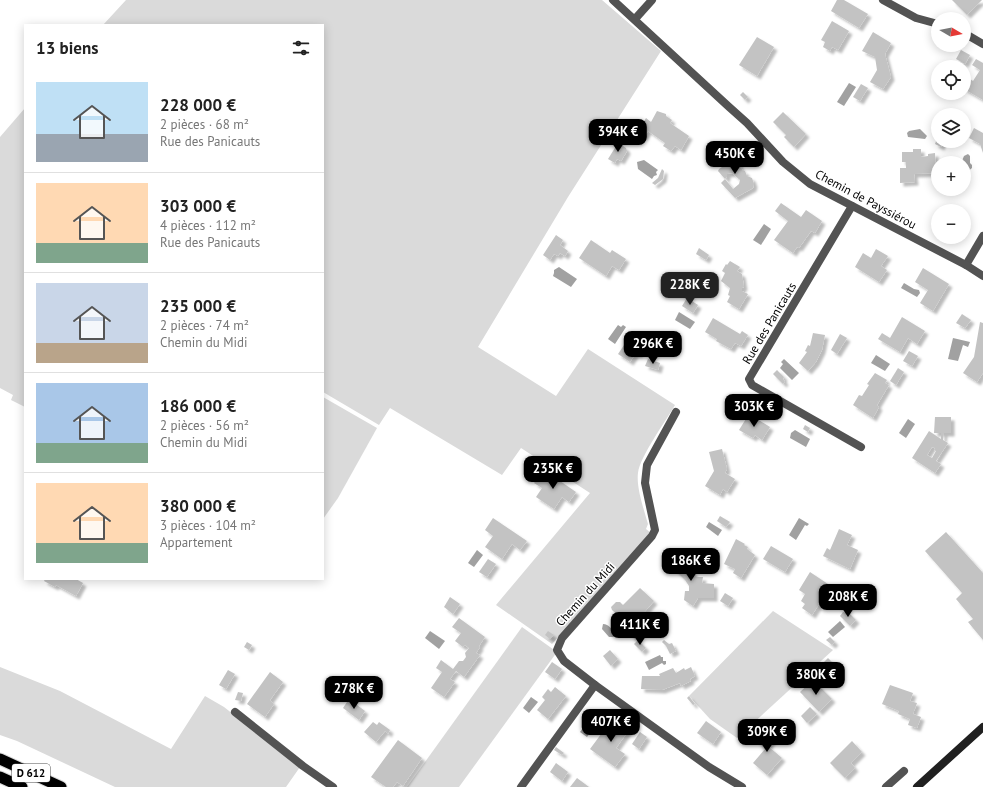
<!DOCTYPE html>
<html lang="fr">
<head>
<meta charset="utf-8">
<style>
  :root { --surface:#fff; --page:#f6f6f6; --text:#222; --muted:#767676; --line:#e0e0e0; --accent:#000 }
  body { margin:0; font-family:"PT Sans",sans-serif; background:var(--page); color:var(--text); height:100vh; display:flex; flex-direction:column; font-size:15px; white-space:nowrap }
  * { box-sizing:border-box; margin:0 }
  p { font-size:13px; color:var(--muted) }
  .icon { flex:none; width:22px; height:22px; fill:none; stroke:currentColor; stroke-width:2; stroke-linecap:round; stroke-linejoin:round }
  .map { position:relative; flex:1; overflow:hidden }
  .drawer { position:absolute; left:24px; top:24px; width:300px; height:556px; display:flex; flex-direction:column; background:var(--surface); border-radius:0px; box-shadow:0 2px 10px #0003 }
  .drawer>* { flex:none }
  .needle { width:26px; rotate:100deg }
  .fabs { position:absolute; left:931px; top:12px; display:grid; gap:8px }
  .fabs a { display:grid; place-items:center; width:40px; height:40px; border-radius:50%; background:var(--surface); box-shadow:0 2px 10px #0003; font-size:20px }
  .price { position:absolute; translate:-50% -34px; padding:0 9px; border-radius:8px; background:var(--accent); color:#fff; font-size:13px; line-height:26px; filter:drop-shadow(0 1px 2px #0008) }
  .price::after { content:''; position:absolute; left:50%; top:24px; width:12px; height:9px; margin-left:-6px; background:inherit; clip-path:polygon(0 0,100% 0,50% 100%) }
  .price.current { background:#222; color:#fff }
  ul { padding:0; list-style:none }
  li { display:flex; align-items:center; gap:12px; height:100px; padding:0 12px }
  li+li { border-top:1px solid var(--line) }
  li span { display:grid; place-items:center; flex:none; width:112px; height:80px; border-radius:0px; color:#555 }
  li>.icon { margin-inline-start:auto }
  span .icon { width:48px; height:48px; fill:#fffc; stroke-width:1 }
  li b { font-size:17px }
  h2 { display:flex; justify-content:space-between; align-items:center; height:48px; padding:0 12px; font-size:17px }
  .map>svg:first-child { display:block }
</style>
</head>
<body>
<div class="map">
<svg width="983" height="787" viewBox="0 0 983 787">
  <defs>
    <filter id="shadow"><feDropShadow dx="3.5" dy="3.5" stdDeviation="1" flood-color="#0004"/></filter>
  </defs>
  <rect width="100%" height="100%" fill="#fff"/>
  <g fill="#dadada">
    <path d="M126,0H602L661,51L568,197L478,347L556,396L588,349L675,405C666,421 640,456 638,473C636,487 644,510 648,524L646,529L651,533L552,644L496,605L590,493L521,448L502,475L390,408L379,425L323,392V25H103Z"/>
    <path d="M25,108V407L11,400L13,395L0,388V137Z"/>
    <path d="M323,397L377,428L338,498L323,519Z"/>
    <path d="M773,611L833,650L737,738L710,719L689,696Z"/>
    <path d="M522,627L557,652L459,787H407Z"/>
    <path d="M0,667L60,691L171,749L205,696L224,707L300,767L286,787H115L17,741L0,735Z"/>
  </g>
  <g fill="#a1a1a1">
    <path d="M849,83L856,87L844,106L837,102Z"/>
    <path d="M920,129L927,136L925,139L908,137L907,133L909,131Z"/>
    <path d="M968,154L970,156V163L972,165V168L967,172L964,170V163H961L964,156Z"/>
    <path d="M644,160L658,170L656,172L657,175L654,176L652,179L638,169L637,162Z"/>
    <path d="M764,224L771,229L761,245L753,240Z"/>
    <path d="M559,267L577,279L571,287L553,276L554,273V270Z"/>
    <path d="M904,283L914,289L919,290L920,293L917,297L901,288Z"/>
    <path d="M679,312L695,322L690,329L675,320Z"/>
    <path d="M618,325L621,327L623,325L626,327L615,344L608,339Z"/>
    <path d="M953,338L970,342L968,347L963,345L958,361L948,359Z"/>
    <path d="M876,355L890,364L885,371L871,363Z"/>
    <path d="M784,359L799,373L792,380L780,368L783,364L781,362Z"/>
    <path d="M908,419L915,424L906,438L899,433Z"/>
    <path d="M795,430L810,439L806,447L790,438L791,433Z"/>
    <path d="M799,518L809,524L807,526L805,525L796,540L789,535Z"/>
    <path d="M709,522L722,530L718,536L706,527Z"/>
    <path d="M477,550L483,555L474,567L468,563Z"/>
    <path d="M840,621L845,627L833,637L828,632Z"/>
    <path d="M603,624C609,624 612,630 616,634L615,637H609L602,629Z"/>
    <path d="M430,631L445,641L439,649L425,638Z"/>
    <path d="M660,655L661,657H663V661H666V664L664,665L662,663L649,670L645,662Z"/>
    <path d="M531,697L538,702L529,713L523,708Z"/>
    <path d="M589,720L596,725L587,737L580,732Z"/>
  </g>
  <g fill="#c3c3c3" fill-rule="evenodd" filter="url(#shadow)">
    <path d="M837,0H844L868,14L859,28L831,11Z"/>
    <path d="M952,0H982L967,15Z"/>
    <path d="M832,21L849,31L838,50L832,47L830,51L823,47L825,42L821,40Z"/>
    <path d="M873,32L891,43L885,54L891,77L883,89L870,82L877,70L875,57L862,51Z"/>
    <path d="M757,37L774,47L757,76L739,65Z"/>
    <path d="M961,50L970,55L965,64L956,59Z"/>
    <path d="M976,59L983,63V100L964,89V82L967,77L973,81L980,70L972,65Z"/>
    <path d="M861,84L868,88L860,101L853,97Z"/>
    <path d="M743,92L748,97L745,100L740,95Z"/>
    <path d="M657,111L666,114V116L672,120L670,123L689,136L681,150L675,146L671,151L663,146L665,143L648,131L644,137L637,133L646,118L651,122Z"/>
    <path d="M783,112L806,134L794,147L784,137L786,135L773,122Z"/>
    <path d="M974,128L983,133V153L980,144L969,138Z"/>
    <path d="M938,136V141H943L941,147L935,144Z"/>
    <path d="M618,143L626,148L627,151L621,161L617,159L615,163L608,159Z"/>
    <path d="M913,149H921V157L928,156V154L935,153L936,173L914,174L915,182L900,183V168H906V162H902V152H913Z"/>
    <path d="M732,152L742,156L739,164L743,171H745L747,176L752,178L754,184L753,188L735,198L721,183L725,179L733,189L739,184L740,180L732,173L727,174V177L725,179L718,171L719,169L722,167L720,163L722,157Z"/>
    <path d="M662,169L664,171L663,179L655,185L652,183L658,178Z"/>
    <path d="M781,203L801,217L806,210L822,221L815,233L811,231L799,248L797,247L793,253L774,240L788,221L775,211Z"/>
    <path d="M556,235L563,240L560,245L568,251L565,256L560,253L558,256L554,254L550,260L543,255Z"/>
    <path d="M591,240L610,253L612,250L626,259L619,270L612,266L606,276L579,258Z"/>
    <path d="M699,248L709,255L706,260L696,254Z"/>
    <path d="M876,249L888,256L881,266L887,270L879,282L855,267L863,253L871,258Z"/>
    <path d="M730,261L740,267L737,271L742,274L744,287L742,288V291L748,294L739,309L727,302L730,296L728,295L730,288L721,281L725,273L722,271L726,264L727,265Z"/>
    <path d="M923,268L949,284L933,311L920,303L928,290L915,282Z"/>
    <path d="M687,298L698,305L693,313L682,306Z"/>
    <path d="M962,314L971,320L965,328L956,323Z"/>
    <path d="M902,317L925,331L917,344L908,338L900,352L878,339L882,333L890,338Z"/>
    <path d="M713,318L740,334L742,331L748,335L741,346L735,343L731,349L716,341L717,339L705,332Z"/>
    <path d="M980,322L983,323V373L977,382L963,373L974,357Z"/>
    <path d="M632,333L645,341L642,345L643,346L638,355L636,353L630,362L618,354Z"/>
    <path d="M813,333L825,335L822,350L816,362L808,371L799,363L807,352L805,351L808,345L810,346Z"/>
    <path d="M840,334L847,338L837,354L831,350Z"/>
    <path d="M909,351L918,356L912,366L903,361Z"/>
    <path d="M648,359L660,363L658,370L645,366Z"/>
    <path d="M898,368L904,372L896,385L890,381Z"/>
    <path d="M777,370L784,377L783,379L785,382L783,384L773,374Z"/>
    <path d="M875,373L887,380L885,383L889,385L877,405L879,407L873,418L853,405L859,395L862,396L869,385L867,384Z"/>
    <path d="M749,414L770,427L762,440L755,435L753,438L739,430Z"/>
    <path d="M935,417H951V433H944L943,440L948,443L936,461L941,464L935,473L912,458L929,431L941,439V433H934ZM932,447L935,448L934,450L936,451L932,458L927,455Z"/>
    <path d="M805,425L810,428L808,432L803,429Z"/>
    <path d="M722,449L727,469L725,473L735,479L727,492L723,489L720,495L705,486L714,471L709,452Z"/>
    <path d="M544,470L576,492L569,502L562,497L554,509L536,497L542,488L534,483Z"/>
    <path d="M720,516L730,522L726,527L717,521Z"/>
    <path d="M493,518L527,541L520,550L512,544L502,559L485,547L493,536L485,530Z"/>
    <path d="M839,529L852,535L847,545L858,550L850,569L823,556L827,548L830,550Z"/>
    <path d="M946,532L983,573V640L968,622L973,619L956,599L962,593L925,551Z"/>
    <path d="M736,539L745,544L744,545L748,547L747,549L755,555L741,578L733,573L735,569L724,564Z"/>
    <path d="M771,546L793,559L785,572L763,559Z"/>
    <path d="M668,554L688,568L693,572L695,577H703L702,583L714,584V598H698L693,606L684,600L685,591H689V586L685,580L676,571L663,562Z"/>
    <path d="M684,555L696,564L693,568L681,560Z"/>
    <path d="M488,559L496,564L487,577L479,572Z"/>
    <path d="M810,572L831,586L812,615L802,608L805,604L801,601L805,594L799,590Z"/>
    <path d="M45,579H76L83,583L76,596L56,585L55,587L44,581Z"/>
    <path d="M640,588L654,601L640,617L648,624L635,639L626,630L623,633L619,629L624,621L612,610L611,607L616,602H620L623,605Z"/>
    <path d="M725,593L733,598L728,606L720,601Z"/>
    <path d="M450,597L460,604L453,614L444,607Z"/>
    <path d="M843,612L849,613L856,620L850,626L840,616Z"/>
    <path d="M459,618L485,637L479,646L480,647L476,653L480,655L464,677L456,671L450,679L455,682L444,697L431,688L442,672L436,668L441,660L453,669L459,661H463L466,657L465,653L469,648L465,645L463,647L455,641L461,633L452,627Z"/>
    <path d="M548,631L554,635L550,639L545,635Z"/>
    <path d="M830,637L835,642L832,645L826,640Z"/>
    <path d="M638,640L646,648L642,652L634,644Z"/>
    <path d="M664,640L669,644L672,643L676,651L670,654L666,646L662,642Z"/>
    <path d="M247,642L252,645L249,650L244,647Z"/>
    <path d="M610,650L618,659L611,666L603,656Z"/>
    <path d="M828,658L832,662L824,669L821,665Z"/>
    <path d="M552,662L562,669L555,679L545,672Z"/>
    <path d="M691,667L695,676L690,679L691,681L681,686L680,683L662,690L641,689L642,676H660L659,674L673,668L676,673L684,668L685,670Z"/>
    <path d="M228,670L235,674L226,689L219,685Z"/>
    <path d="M270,672L283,682L270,700L274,704L265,717L247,704Z"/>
    <path d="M813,680L832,699L819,712L800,692Z"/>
    <path d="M890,685L913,693L910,701L917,703L913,714L921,717L917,728L908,725L910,719L898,714L899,711L882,704Z"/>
    <path d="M555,687L566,696L548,719L537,710L545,700L542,697L548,689L551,692Z"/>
    <path d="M238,692L243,693L241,701L235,700Z"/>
    <path d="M689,696L695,704L693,705L687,698Z"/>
    <path d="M349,699L365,711L359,720L343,708Z"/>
    <path d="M810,707L817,714L807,723L801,716Z"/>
    <path d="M613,718L629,730L616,748L625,754L615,767L590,749Z"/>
    <path d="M706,721L721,732L713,744L697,733Z"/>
    <path d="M373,722L377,725L379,722L390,730L388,734L385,731L376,742L364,732Z"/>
    <path d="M763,723L770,729L767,732L774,739L768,746L782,758L767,775L753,763L765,749L756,740L764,730L760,726Z"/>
    <path d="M640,732L647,737L639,749L632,744Z"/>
    <path d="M398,740L422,758L403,786L397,782L393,787H386L371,777Z"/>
    <path d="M852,741L862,752L851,763L855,768L845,778L830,763Z"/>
    <path d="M556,747L564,753L562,755L554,750Z"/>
    <path d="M556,763L568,772L562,781L550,772Z"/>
    <path d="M577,778L589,787H570Z"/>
  </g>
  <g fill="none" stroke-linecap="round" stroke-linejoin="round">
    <defs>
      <g id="trunk">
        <path d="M0,759L61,787"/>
        <path d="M0,777L22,787"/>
      </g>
    </defs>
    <use href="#trunk" stroke="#dbdbdb" stroke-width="13"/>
    <g stroke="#535353" stroke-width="8">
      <path d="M883,0L916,18L938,24"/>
      <path d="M635,19L652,0"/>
      <path d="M964,33L983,44"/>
      <path d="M852,206L749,379L752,385L861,447"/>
      <path d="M966,265L983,236"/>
      <path d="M676,412L647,465L645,483L655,530L652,536L562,638L557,650L564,661L595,685L709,767L742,787"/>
      <path d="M235,712L303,766L333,787"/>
      <path d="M521,787L595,685"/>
      <path d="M886,787L904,771"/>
    </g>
    <path stroke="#535353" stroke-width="8" d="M613,0L728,106L747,123L783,162L810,184L966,265L983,276"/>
    <path stroke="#202020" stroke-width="8" d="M917,787L983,727"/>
    <use href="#trunk" stroke="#000" stroke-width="11"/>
  </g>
  <g text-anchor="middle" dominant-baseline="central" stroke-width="3" stroke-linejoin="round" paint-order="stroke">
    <rect fill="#fff" stroke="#4c4c4c" stroke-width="1" x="12" y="764" width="38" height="18" rx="3"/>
    <g font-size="11" font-weight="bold" fill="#000">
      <text x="31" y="773">D 612</text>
    </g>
    <g font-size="12" fill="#000" stroke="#fff">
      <text transform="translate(866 199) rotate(28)">Chemin de Payssiérou</text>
      <text transform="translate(769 323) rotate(-59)">Rue des Panicauts</text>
      <text transform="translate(585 594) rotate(-48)">Chemin du Midi</text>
    </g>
  </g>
</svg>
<div class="fabs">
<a><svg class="needle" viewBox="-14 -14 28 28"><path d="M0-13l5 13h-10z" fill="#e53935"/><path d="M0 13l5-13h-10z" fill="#767676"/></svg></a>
<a><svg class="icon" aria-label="locate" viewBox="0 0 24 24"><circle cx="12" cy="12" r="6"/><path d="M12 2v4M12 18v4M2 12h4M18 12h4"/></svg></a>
<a><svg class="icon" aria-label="layers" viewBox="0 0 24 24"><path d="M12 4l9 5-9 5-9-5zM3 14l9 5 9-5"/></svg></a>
<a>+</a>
<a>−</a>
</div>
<b class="price" style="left:618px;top:153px">394K €</b>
<b class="price" style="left:735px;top:175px">450K €</b>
<b class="price current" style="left:690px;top:306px">228K €</b>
<b class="price" style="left:653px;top:365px">296K €</b>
<b class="price" style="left:754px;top:428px">303K €</b>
<b class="price" style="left:553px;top:490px">235K €</b>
<b class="price" style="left:691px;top:582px">186K €</b>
<b class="price" style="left:848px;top:618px">208K €</b>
<b class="price" style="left:640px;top:646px">411K €</b>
<b class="price" style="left:816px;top:696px">380K €</b>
<b class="price" style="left:354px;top:710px">278K €</b>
<b class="price" style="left:611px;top:743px">407K €</b>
<b class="price" style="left:767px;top:753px">309K €</b>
<section class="drawer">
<h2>13 biens<svg class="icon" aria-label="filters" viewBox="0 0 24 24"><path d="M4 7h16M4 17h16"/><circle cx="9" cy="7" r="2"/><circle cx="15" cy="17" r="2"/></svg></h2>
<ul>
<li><span style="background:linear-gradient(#bfe0f5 65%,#9aa5b1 0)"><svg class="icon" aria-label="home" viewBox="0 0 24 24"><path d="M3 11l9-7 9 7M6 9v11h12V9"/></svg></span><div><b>228 000 €</b><p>2 pièces · 68 m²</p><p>Rue des Panicauts</p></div></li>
<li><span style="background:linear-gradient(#ffd9b3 75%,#7fa58c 0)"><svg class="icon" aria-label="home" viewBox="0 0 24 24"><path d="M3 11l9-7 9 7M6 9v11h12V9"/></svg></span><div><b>303 000 €</b><p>4 pièces · 112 m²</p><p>Rue des Panicauts</p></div></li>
<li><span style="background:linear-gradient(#c9d6e8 75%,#b9a48a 0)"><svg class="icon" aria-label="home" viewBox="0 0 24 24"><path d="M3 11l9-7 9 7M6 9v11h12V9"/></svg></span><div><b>235 000 €</b><p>2 pièces · 74 m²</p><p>Chemin du Midi</p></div></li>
<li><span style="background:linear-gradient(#a9c7e8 75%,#7fa58c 0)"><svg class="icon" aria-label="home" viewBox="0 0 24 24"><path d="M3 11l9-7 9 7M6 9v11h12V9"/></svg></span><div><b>186 000 €</b><p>2 pièces · 56 m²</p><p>Chemin du Midi</p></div></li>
<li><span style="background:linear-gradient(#ffd9b3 75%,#7fa58c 0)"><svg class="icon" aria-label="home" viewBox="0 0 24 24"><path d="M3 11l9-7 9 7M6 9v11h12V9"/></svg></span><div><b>380 000 €</b><p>3 pièces · 104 m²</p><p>Appartement</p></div></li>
</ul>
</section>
</div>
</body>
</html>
